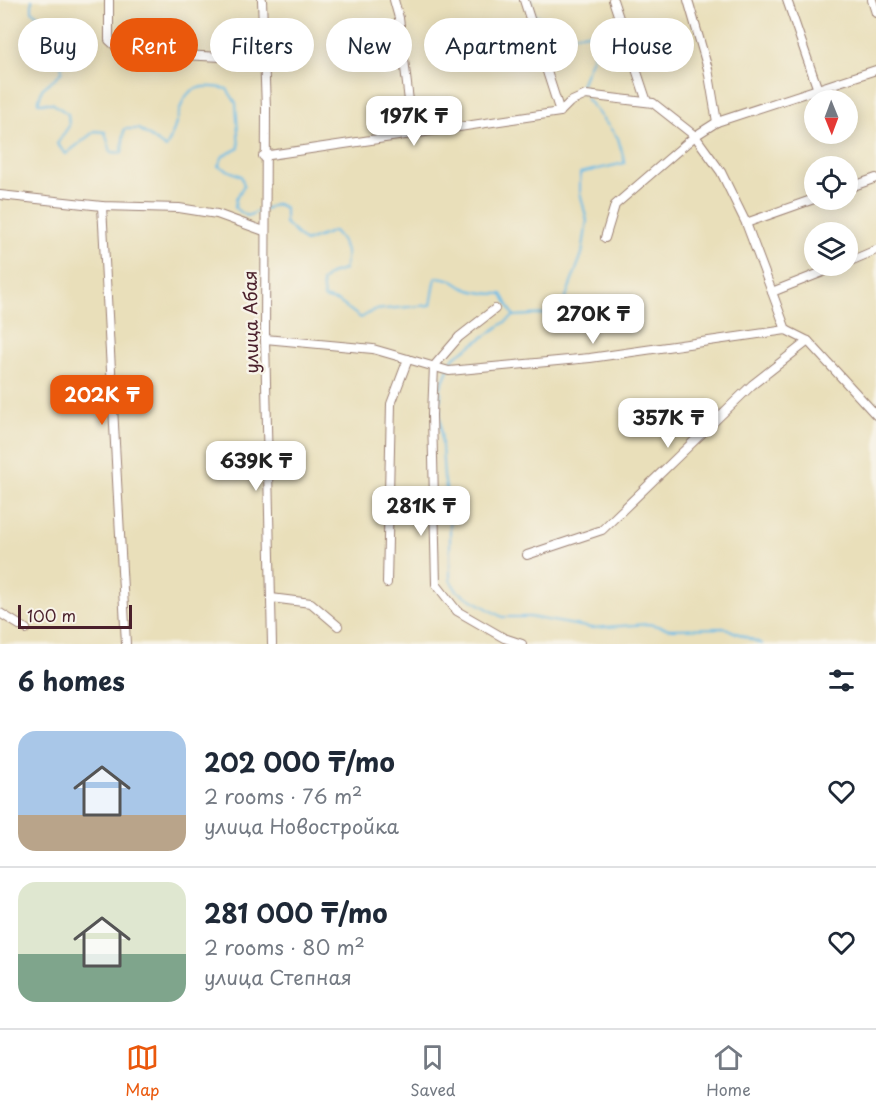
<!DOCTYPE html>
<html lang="en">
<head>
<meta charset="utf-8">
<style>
  :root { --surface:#fff; --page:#f6f6f7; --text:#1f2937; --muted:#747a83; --line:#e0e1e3; --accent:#ea580c }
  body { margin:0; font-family:"Playpen Sans",sans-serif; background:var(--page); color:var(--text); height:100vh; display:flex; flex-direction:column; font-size:22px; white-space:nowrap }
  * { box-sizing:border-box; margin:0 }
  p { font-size:20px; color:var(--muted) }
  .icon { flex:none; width:33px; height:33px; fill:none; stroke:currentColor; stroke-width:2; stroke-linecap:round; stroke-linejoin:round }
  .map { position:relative; height:644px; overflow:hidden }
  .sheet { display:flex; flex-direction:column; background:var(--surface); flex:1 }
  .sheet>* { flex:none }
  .banner { position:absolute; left:18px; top:18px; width:840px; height:54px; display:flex; gap:12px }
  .needle { width:39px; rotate:179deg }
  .controls { position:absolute; left:804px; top:90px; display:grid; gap:12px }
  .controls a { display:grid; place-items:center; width:54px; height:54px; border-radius:50%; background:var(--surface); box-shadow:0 3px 15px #0003; font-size:30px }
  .scale { position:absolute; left:18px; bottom:15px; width:114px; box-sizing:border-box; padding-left:6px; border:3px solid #4a1f2b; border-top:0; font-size:16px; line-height:21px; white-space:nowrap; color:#4a1f2b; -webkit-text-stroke:4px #f7f3e8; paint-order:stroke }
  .price { position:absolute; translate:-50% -51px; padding:0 14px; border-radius:12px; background:#fff; color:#222; font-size:20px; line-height:39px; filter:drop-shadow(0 2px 3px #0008) }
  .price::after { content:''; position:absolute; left:50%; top:36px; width:18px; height:14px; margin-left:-9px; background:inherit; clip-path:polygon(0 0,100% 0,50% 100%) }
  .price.active { background:var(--accent); color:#fff }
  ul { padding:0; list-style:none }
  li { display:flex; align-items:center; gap:18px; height:150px; padding:0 18px }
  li+li { border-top:2px solid var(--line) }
  li span { display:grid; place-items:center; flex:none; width:168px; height:120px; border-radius:18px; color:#555 }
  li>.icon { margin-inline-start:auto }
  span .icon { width:72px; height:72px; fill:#fffc; stroke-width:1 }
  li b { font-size:26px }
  h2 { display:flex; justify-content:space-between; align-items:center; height:72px; padding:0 18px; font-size:26px }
  .pill { padding:0 21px; border-radius:27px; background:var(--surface); box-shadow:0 3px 15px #0003; font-size:21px; line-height:54px }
  .pill.active { background:var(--accent); color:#fff }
  .tabs { display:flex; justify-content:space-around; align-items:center; height:84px; border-top:2px solid var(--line); background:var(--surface); font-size:16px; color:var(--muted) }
  .tabs a { display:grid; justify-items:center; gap:3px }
  .tabs .active { color:var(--accent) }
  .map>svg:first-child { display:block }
</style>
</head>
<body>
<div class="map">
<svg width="876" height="644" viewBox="0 0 876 644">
  <rect width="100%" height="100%" fill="#f7f3e8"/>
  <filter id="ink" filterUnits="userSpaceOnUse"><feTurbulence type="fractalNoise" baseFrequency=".0167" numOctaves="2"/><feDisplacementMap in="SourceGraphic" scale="12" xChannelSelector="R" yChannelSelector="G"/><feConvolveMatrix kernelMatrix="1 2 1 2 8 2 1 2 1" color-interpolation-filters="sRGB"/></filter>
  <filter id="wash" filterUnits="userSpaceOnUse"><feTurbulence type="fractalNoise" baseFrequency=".008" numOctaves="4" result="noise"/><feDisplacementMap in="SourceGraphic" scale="24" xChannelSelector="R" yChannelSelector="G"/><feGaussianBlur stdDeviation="1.35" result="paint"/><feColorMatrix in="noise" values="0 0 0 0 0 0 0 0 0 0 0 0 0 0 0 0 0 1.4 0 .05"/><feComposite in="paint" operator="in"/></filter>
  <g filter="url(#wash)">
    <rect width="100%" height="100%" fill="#e9dfba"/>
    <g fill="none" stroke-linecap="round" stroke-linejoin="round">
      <g stroke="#6cbce7" stroke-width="2">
        <path d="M32,0V11L52,25L49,49L61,61L62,72L42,89L38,103H52L68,114L69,126L57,144L66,154L95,131L105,132L111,152L122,153L124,129H139L166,148C186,113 172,77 227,89L236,103L239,148L223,156L218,166L241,176L244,185L236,199L235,208L247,216L277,204L285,208V223L305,242L334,231C346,244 349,253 344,270L330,274L322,282L324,298L339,302L361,318L374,310L431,305L436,277C449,278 452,280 462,287C474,293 489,294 502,294L514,316"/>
        <path d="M530,0L534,14L575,35L595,32L598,43L579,90L583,94"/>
        <path d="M586,98L618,138L625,163L580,173V192L587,221L582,254L561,310L547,314L514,316L453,358L441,386L440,415L444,477L450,509V580L457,591L502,617H530L592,628L649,624L670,629L725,628L762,644"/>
      </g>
    </g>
  </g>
  <g filter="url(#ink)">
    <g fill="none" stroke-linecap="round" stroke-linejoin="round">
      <defs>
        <g id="minor">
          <path d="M109,0V40L122,52L262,59"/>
          <path d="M262,0L266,108L265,339L272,644"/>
          <path d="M394,0L399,18L413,134"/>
          <path d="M524,0L560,112L570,102L586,95L653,103L695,136L721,172L746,223L772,292"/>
          <path d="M613,0L647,102"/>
          <path d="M787,0L818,90"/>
          <path d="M872,0L876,13"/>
          <path d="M717,122L876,70"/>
          <path d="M263,156L560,112"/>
          <path d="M848,188L876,178"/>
          <path d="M0,195L102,206L179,208L217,214L264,231"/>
          <path d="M102,206L126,644"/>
          <path d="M746,223L814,199"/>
          <path d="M605,238L615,205L695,136L717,122L708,69L688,0"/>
          <path d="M848,262L876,250"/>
          <path d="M495,309L459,337L434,366L432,415L436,584L457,611L504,638L522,644"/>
          <path d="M786,330L772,292L838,266"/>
          <path d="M265,339L373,349L449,371L590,358L786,330L808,341L876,415"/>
          <path d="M527,555L602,530L752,385L808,341"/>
          <path d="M387,583L391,404L408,359"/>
          <path d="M271,598L311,603L338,626"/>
          <path d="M0,613L26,629"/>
        </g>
      </defs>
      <use href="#minor" stroke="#9a7f72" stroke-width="10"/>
      <use href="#minor" stroke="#fff" stroke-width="8"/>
    </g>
  </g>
  <g text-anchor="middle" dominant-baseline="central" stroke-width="5" stroke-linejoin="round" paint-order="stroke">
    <g font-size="18" fill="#4a1f2b" stroke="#f7f3e8">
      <text transform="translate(250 322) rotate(-91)">улица Абая</text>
    </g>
  </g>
</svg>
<div class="controls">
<a><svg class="needle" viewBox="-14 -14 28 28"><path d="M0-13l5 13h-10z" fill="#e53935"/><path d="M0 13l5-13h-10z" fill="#747a83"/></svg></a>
<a><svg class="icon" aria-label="locate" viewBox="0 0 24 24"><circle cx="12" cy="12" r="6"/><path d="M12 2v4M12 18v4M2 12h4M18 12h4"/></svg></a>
<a><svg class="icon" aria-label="layers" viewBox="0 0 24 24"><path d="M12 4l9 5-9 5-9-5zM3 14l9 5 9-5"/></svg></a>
</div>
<div class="scale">100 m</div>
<b class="price" style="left:414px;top:147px">197K ₸</b>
<b class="price" style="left:593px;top:345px">270K ₸</b>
<b class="price active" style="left:102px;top:426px">202K ₸</b>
<b class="price" style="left:668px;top:449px">357K ₸</b>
<b class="price" style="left:256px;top:492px">639K ₸</b>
<b class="price" style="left:421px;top:537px">281K ₸</b>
<div class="banner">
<a class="pill">Buy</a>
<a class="pill active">Rent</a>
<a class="pill">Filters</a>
<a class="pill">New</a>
<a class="pill">Apartment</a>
<a class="pill">House</a>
</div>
</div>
<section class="sheet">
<h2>6 homes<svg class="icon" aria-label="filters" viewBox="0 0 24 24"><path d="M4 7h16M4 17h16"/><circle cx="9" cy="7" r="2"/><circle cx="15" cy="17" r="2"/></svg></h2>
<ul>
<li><span style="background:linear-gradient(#a9c7e8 70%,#b9a48a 0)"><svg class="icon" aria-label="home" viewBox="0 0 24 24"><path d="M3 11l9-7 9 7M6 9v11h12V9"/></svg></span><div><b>202 000 ₸/mo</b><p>2 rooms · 76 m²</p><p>улица Новостройка</p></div><svg class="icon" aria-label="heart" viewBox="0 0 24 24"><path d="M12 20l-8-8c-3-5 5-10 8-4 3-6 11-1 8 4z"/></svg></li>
<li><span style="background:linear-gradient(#dfe7d0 60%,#7fa58c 0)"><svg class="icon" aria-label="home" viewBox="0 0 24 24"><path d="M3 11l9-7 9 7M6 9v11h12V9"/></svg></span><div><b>281 000 ₸/mo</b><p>2 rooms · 80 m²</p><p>улица Степная</p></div><svg class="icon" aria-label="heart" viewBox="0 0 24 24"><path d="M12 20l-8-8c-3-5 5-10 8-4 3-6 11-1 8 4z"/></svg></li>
</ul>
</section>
<nav class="tabs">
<a class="active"><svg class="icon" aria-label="map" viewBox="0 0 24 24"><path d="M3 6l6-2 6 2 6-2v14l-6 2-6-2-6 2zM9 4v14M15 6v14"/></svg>Map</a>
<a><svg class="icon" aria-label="saved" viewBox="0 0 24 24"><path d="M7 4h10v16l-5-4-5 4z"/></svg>Saved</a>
<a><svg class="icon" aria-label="home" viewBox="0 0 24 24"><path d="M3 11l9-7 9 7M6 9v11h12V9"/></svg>Home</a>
</nav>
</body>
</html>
